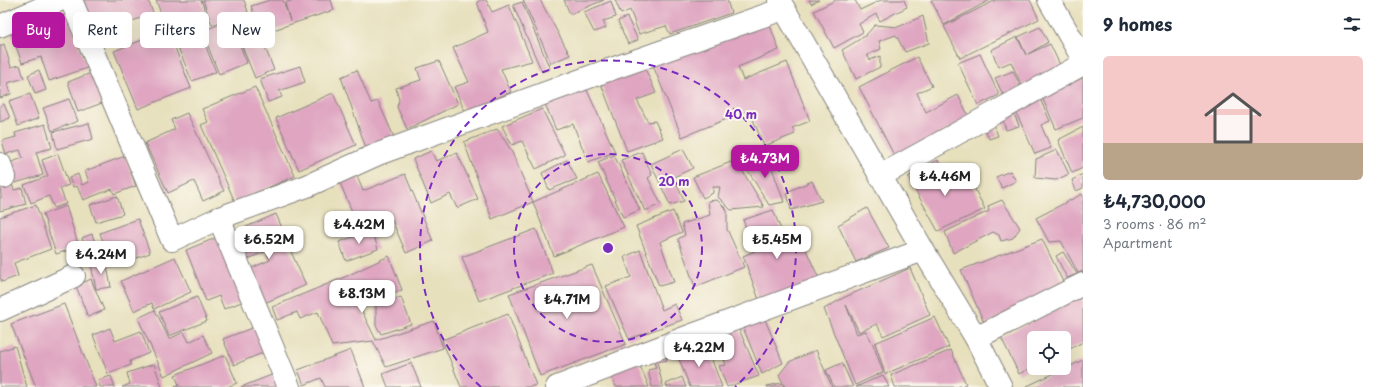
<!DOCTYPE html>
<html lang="en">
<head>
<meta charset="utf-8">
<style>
  :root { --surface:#fff; --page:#f2f2f3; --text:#1f2937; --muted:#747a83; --accent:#b5179e }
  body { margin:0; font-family:"Playpen Sans",sans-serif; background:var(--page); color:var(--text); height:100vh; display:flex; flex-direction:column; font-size:15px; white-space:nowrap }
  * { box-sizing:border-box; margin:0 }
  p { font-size:13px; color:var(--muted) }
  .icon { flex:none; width:22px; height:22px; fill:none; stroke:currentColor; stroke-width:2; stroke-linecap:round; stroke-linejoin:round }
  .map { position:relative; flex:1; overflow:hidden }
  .drawer { display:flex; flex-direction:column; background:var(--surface); width:300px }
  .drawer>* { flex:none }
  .guide { position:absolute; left:12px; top:12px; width:380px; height:36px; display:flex; gap:8px }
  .fabs { position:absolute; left:1027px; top:331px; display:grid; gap:8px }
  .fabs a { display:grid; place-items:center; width:44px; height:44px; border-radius:6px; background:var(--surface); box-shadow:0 4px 16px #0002; font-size:20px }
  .price { position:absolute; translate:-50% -34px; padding:0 9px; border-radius:8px; background:#fff; color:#222; font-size:13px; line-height:26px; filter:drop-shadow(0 1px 2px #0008) }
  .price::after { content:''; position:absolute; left:50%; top:24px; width:12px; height:9px; margin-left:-6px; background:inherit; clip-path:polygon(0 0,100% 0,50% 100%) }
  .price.active { background:var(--accent); color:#fff }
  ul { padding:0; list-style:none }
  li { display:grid; align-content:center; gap:8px; height:212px; padding:0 20px }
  li span { display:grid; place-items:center; height:124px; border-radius:6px; color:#555 }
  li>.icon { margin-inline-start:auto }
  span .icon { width:72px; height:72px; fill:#fffc; stroke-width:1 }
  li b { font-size:17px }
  h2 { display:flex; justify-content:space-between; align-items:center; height:48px; padding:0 20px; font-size:17px }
  .chip { padding:0 14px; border-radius:6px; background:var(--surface); box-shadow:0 4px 16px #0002; font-size:14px; line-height:36px }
  .chip.active { background:var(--accent); color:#fff }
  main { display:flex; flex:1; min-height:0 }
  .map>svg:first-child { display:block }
</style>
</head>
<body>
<main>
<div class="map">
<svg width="1083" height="387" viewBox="0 0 1083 387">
  <rect width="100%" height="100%" fill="#fbf7ec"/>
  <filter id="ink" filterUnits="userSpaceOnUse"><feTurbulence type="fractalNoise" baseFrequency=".025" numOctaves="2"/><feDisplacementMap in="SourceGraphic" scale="8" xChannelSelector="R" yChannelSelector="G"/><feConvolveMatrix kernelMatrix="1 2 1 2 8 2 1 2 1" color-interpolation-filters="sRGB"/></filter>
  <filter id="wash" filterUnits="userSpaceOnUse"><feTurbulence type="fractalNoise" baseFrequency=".012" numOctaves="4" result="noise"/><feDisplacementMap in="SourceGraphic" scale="16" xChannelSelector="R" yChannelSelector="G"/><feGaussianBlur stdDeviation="0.9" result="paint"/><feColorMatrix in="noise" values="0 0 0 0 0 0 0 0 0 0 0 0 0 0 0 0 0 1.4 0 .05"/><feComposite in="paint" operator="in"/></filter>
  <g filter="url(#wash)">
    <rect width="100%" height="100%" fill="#e7e0bd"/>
    <g id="blocks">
      <g fill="#dfa5c1">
        <path d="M74,0H148L153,13L90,38Z"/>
        <path d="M156,0H201L205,10L165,25Z"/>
        <path d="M203,0H244L248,12L212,25Z"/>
        <path d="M270,0H283L290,21L285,3L293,0H331L334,10L261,34L251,6Z"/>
        <path d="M480,0H486L492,12L509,5L532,61L501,69L511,92L465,111L454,87L469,82L453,48L488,32L477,2Z"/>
        <path d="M523,0H540L570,55L551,63Z"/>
        <path d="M564,0H604L570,14Z"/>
        <path d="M615,0H727L731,13L670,34L666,26L639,34L630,10L621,14Z"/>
        <path d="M809,0H819L811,4Z"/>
        <path d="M836,0H855L860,10L881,0H904L907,7L880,21L876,14L859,24L863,32L834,48L814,11Z"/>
        <path d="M931,0H990L944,25Z"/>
        <path d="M996,0H1030L1039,19L960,58L944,26Z"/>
        <path d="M611,1L616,17L603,21L606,28L594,32L584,12Z"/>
        <path d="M522,2L550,69L542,72L513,5Z"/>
        <path d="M68,14L87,68L49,81L41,57L22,63L11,33Z"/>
        <path d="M923,16L929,43L905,52L896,35L879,41L881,49L867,55L870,60L880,56V67L856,79L842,50L865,36L875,25L898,27Z"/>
        <path d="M253,17L274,70L255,78L233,24Z"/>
        <path d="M627,17L638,40L628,44L618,21Z"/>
        <path d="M195,19L216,72L192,81L170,28Z"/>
        <path d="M230,20L247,63L219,74L202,31Z"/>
        <path d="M768,20L779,50L738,67L743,80L787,62L810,121L792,128L795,134L764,146L749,110L682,137L650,58Z"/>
        <path d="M1040,27L1048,42L1028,54L1050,44L1061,67L1022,86L1011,62L999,67L991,50L1017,37L1026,55L1018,37Z"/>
        <path d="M168,30L191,88L138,109L114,51Z"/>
        <path d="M4,44L11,67L20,65L24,78L8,83L11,94L0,98V46Z"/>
        <path d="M980,54L999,95L978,105L958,63Z"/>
        <path d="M917,57L932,86L917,93L926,112L958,95L970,119L895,157L859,87Z"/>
        <path d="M439,61L458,104L407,129L397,107L399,100L396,88L421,80L417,68Z"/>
        <path d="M300,66L305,82L279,91L282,97L268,102L260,79Z"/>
        <path d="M644,66L656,93L637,100L648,122L655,121L663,138L627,151L600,81Z"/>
        <path d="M39,70L46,90L35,94L28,75Z"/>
        <path d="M357,70L371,103L378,101L394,137L366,148L341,77Z"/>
        <path d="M1013,71L1021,87L1003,95L995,78Z"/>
        <path d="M91,73L102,103L78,112L68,82Z"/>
        <path d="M1082,78L1083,81V118L1056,129L1041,95Z"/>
        <path d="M255,87L295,176L235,202L201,125L208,122L202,109Z"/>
        <path d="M586,88L615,152L588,162L573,124L556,130L542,97L554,91L559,100Z"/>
        <path d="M333,93L356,145L299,170L276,118Z"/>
        <path d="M30,94L39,118L18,126L9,101Z"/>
        <path d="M69,99L78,121L52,131L43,108Z"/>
        <path d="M1040,99L1050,121L1041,125L1051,148L1035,154L1015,110Z"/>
        <path d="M4,104L10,118L0,122V106Z"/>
        <path d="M542,109L565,155L536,169L522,141L512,145L502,126Z"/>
        <path d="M187,113L224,191L203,201L194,181L168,193L145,143L175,129L171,120Z"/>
        <path d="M1014,113L1019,126L1006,130L1002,117Z"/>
        <path d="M991,118L998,136L989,139L983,124Z"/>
        <path d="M89,123L93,139L57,149L53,132Z"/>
        <path d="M45,124L52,148L36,152L43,175L15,183L9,163L23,158L20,150L6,154L2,141L16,137L15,133Z"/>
        <path d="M1083,127V168L1072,173L1058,140Z"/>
        <path d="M497,129L511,150L533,202L492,219L464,142Z"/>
        <path d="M683,149L693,168L674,177L684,201L670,205L651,164Z"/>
        <path d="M1057,150L1069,174L1056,180L1035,178L1036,159Z"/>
        <path d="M431,151L436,161L457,153L478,199L457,208L450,194L431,203L413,159Z"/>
        <path d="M642,152L652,175L648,178L661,204L645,211L621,160Z"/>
        <path d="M58,154L69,185L60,188L66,204L54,208L49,196L31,203L24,185L48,176L42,160Z"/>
        <path d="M767,154L784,202L769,205L744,164Z"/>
        <path d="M614,155L640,210L623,217L598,162Z"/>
        <path d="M125,156L136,186L114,194L112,189L83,200L77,186L73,187L69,178L78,174L82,185L89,182L85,171Z"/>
        <path d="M567,160L577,179L549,190L542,173Z"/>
        <path d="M736,160L764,207L731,210L718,197L720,187H713V193L703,198L693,177Z"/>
        <path d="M938,160L950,185L971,182L985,209L938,231L908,177Z"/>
        <path d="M355,171L363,191L405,174L433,241L406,253L389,213L358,226L338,178Z"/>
        <path d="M1010,171L1016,181L1002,188L996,177Z"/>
        <path d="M598,174L624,227L554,256L533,202Z"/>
        <path d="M1083,174V188L1076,191L1072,180Z"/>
        <path d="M11,181L14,190L22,188L26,204L0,211V198H1L0,185Z"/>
        <path d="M812,181L822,201L791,210L787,192Z"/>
        <path d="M1082,194L1083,196V271L1078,273L1061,241L1049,242L1036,218Z"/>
        <path d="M117,196L123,214L96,222L90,205Z"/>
        <path d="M717,200L727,210V229L744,267L695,287L678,239L685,235L682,224L710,215L708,201Z"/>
        <path d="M1002,200L1020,228L1013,238L1001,241L999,235L993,232L953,253L945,232L989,211L988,206Z"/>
        <path d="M36,205L51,249L14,263L18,276L2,282L0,278V217Z"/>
        <path d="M66,206L79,247L56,254L43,214Z"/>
        <path d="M867,208L889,248L856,262L838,225Z"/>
        <path d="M773,210L784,237L798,232L820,281L761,305L743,256L755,251L743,220Z"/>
        <path d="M673,211L682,232L660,242L674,282L659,286L636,226Z"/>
        <path d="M276,214L285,235L272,240L276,248L287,243L306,285L262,304L247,270L270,260L266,251L244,261L232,233Z"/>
        <path d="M138,219L150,253L112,267L100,233Z"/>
        <path d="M536,229L553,273L479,301L462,257Z"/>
        <path d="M372,230L378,249L346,261L339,242Z"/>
        <path d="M92,234L97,248L87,252L82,238Z"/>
        <path d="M218,237L244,301L224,309L219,296L206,301L186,250Z"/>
        <path d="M1042,239L1066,288L985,325L961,270Z"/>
        <path d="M640,250L662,310L675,304L682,320L629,339L606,286L631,277L624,257Z"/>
        <path d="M1063,252L1077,274L1067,278L1056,256Z"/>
        <path d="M389,256L402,290L359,305L376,340L434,321L443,348L386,367L373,341L332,346L318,312L300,319L297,312L277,320L272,307L347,276Z"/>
        <path d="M175,257L191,292L154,309L152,303L134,311L121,281Z"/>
        <path d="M106,261L111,287L96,289L91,264Z"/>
        <path d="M592,265L626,344L540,376L509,294Z"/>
        <path d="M910,268L930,315L883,336L877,324L859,332L846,305L857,334L866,331L873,344L883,372L855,385L824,309L843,298Z"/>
        <path d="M91,279L104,310L88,317L76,286Z"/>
        <path d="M1083,296V342L1064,352V338H1034V366L1019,374L1001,337Z"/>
        <path d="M197,297L207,321L169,336L159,312Z"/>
        <path d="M401,297L411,324L381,334L376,325V305Z"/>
        <path d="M64,304L96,387H36L11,324Z"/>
        <path d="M155,310L169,339L184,332L189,342L203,335L212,353L164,376L138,318Z"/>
        <path d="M508,314L536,385L530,387H461L442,340Z"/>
        <path d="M764,317L783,363L762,374L742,325Z"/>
        <path d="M935,317L949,347L885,374L875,343Z"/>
        <path d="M257,326L267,351L234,365L223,339Z"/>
        <path d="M110,328L115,341L141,331L149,353L130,361L131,365L108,374L93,335Z"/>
        <path d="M739,329L759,376L727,387L719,366L726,365L721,351L715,354L710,342Z"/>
        <path d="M706,344L722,387H690L677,354Z"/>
        <path d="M15,346L27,387H0V351Z"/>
        <path d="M351,350L365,387H325L321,378L304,385L298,370Z"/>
        <path d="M816,350L832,387H785L779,375L789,362Z"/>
        <path d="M951,350L966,384L957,387H895L891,375Z"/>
        <path d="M225,355L237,383L227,387H174L179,385L175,375Z"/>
        <path d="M666,356L667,360L657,362L663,387H652L648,370L656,368L653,359Z"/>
        <path d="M1083,360V387H1025Z"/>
        <path d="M638,361L649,387H616L610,372Z"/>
        <path d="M411,363L421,387H388L383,374Z"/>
        <path d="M842,363L853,387H834L826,370Z"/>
        <path d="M154,364L162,387H122L130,384L127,373Z"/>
        <path d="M274,374L279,387H241Z"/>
        <path d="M883,375L889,387H856Z"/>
        <path d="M111,376L115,387H100L98,380Z"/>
        <path d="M682,377L686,387H667L666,384Z"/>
        <path d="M782,383L784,387H767V386Z"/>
      </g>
    </g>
  </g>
  <g filter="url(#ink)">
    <use href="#blocks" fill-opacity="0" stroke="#84817c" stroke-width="1"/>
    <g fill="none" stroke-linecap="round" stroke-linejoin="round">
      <defs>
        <g id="minor">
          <path d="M71,0L172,240L219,218L307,186L378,154L603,72L783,9"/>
          <path d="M1049,0L1083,59"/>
          <path d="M0,26L60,0"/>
          <path d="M0,164L4,177"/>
          <path d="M880,176L1083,64"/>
          <path d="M219,218L289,387"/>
          <path d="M0,310L74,276"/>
          <path d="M976,338L1083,284"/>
          <path d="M557,387L687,337L923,250"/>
        </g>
        <path id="tertiary" d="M779,0L923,250L976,338L1001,387"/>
      </defs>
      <use href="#minor" stroke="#84817c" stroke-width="24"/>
      <use href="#tertiary" stroke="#84817c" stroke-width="24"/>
      <use href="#minor" stroke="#fff" stroke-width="22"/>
      <use href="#tertiary" stroke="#fff" stroke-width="22"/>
    </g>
  </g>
  <g fill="none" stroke="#7b2cbf" stroke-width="2" stroke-dasharray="7 5">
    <circle cx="608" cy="248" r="94"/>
    <path d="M481 387A188 188 0 1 1 735 387"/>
  </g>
  <circle cx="608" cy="248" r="6" fill="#7b2cbf" stroke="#fbf7ec" stroke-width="2"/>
  <g font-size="12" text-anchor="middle" font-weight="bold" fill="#7b2cbf" stroke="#fbf7ec" stroke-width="4" stroke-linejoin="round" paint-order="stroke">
    <text x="741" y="119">40 m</text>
    <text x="674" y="186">20 m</text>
  </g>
</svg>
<div class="fabs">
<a><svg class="icon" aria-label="locate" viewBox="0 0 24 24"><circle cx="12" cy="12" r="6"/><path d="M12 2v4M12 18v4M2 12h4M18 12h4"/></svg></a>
</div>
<b class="price active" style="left:765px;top:179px">₺4.73M</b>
<b class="price" style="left:945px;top:197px">₺4.46M</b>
<b class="price" style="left:359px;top:245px">₺4.42M</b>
<b class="price" style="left:269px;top:260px">₺6.52M</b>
<b class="price" style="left:777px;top:260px">₺5.45M</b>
<b class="price" style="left:101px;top:275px">₺4.24M</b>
<b class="price" style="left:362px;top:314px">₺8.13M</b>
<b class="price" style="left:567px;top:320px">₺4.71M</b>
<b class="price" style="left:699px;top:368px">₺4.22M</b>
<div class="guide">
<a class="chip active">Buy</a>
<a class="chip">Rent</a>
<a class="chip">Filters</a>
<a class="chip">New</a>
</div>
</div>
<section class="drawer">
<h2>9 homes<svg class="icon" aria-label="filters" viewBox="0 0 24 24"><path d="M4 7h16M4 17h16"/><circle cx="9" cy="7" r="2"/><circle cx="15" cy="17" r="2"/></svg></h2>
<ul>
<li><span style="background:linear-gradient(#f6c9c9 70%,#b9a48a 0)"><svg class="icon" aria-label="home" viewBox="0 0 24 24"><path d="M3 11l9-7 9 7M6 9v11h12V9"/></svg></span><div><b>₺4,730,000</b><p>3 rooms · 86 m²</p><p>Apartment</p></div></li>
</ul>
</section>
</main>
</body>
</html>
